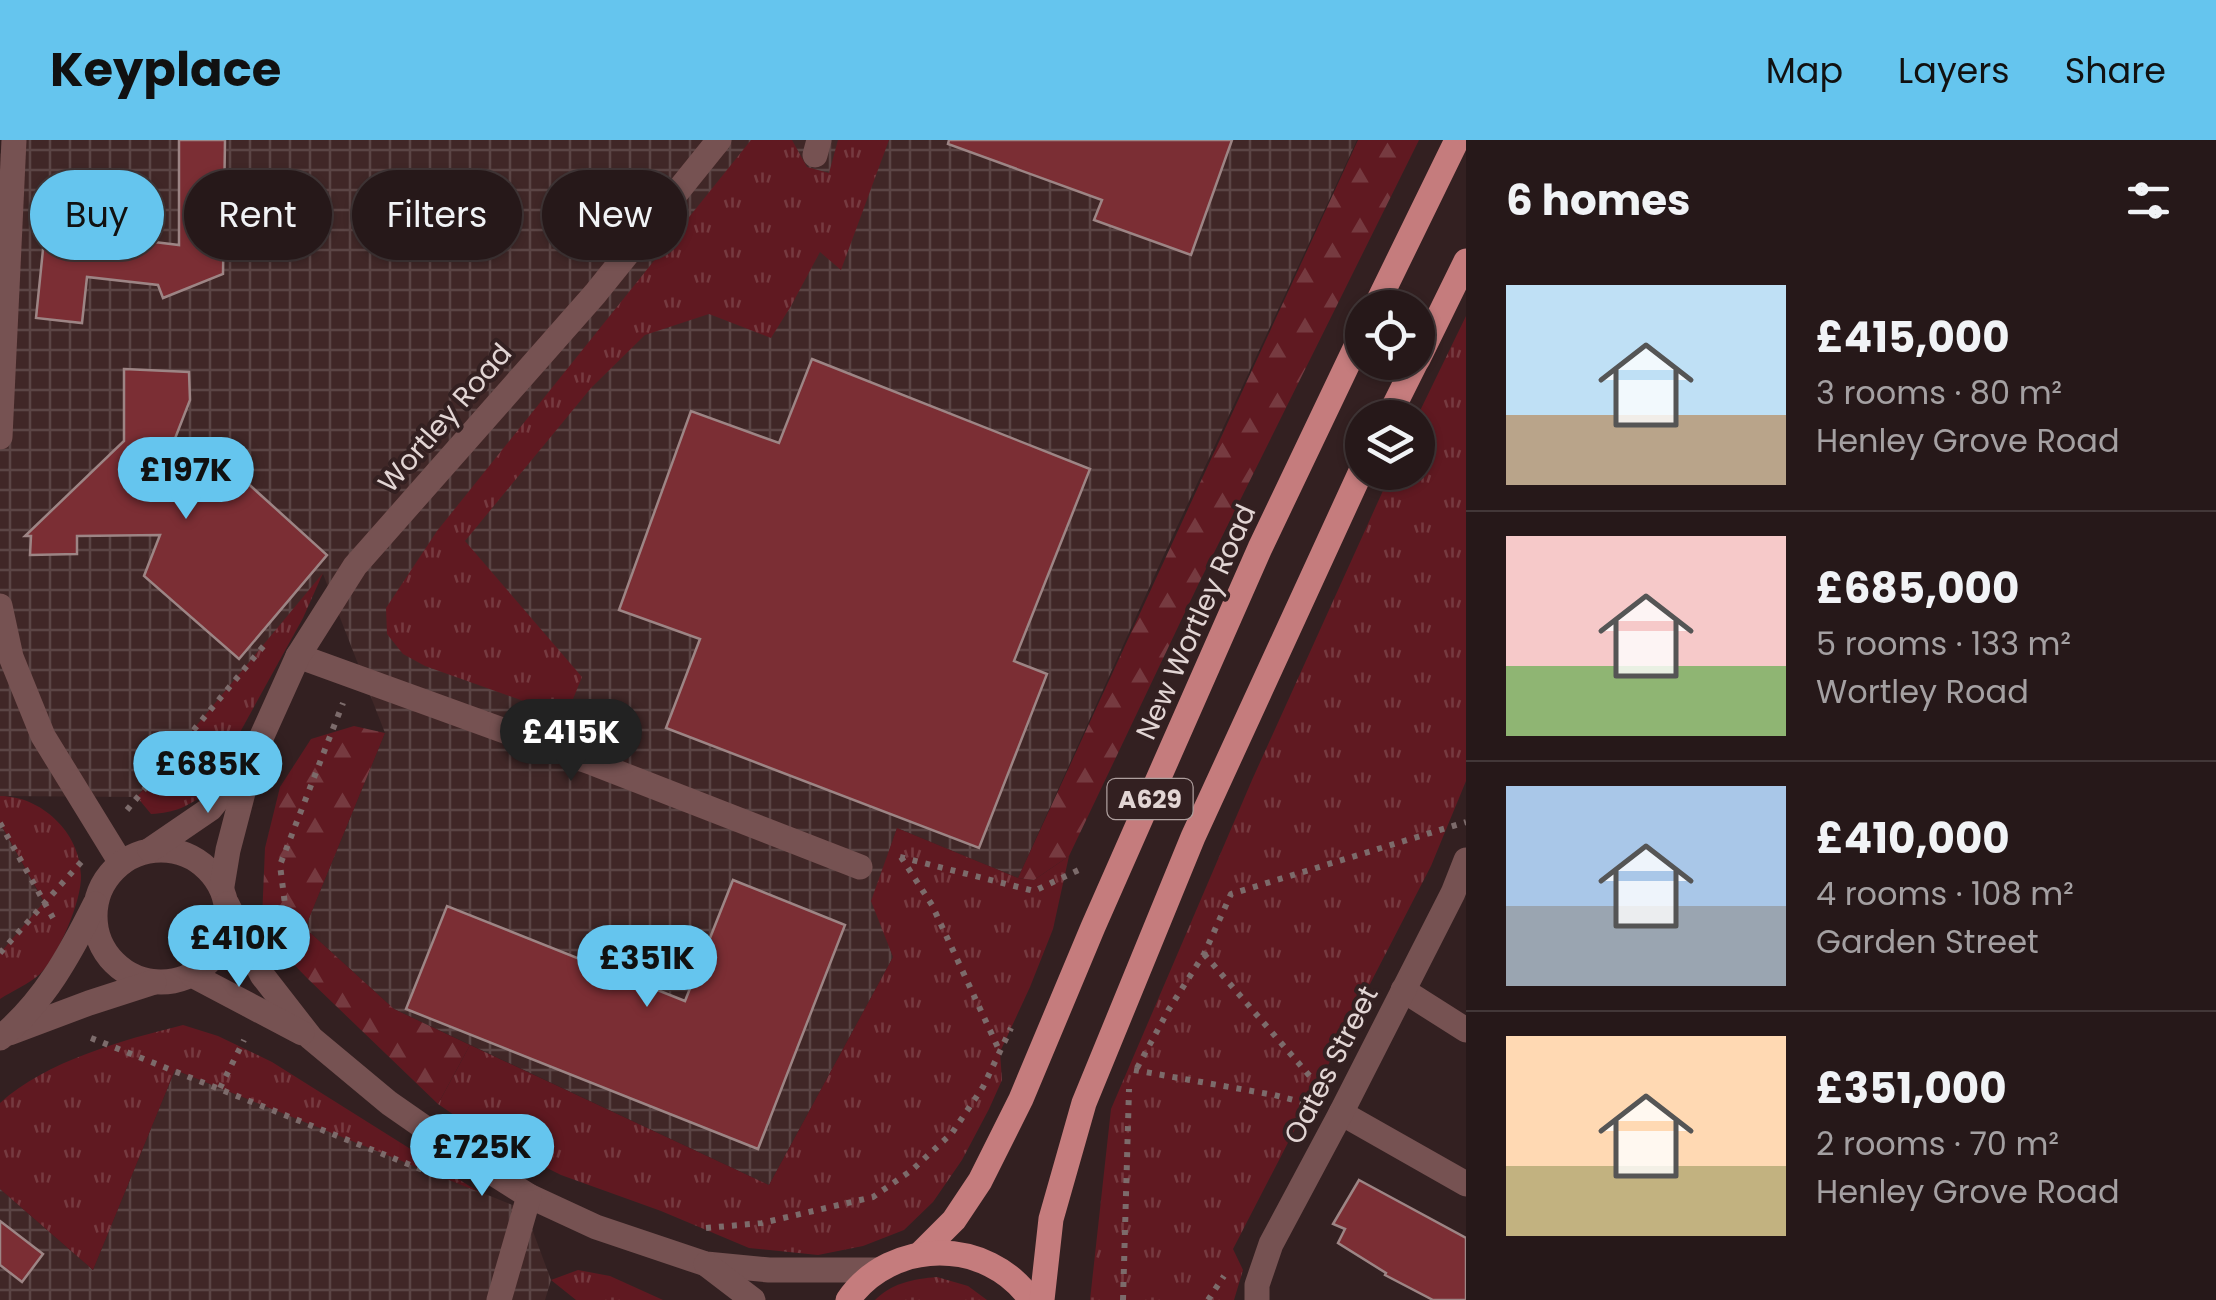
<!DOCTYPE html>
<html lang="en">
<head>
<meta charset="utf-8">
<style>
  :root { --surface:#261819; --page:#2e2122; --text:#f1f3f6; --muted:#a4a0a2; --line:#423738; --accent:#65c5ee }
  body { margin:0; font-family:Poppins,sans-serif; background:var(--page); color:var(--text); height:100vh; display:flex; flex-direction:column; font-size:38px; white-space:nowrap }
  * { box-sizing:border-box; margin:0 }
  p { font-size:32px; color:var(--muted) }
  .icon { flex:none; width:55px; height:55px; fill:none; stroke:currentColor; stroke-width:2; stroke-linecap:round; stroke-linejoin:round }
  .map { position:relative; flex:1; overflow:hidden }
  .side { display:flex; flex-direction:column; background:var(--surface); width:750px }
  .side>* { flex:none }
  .hud { position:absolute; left:30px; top:30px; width:950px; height:90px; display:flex; gap:20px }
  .buttons { position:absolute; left:1345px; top:150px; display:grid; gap:20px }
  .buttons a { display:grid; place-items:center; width:90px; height:90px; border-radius:50%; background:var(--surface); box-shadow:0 2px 8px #0004,0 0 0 2px var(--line); font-size:50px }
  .price { position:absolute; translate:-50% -85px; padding:0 22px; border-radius:35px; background:var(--accent); color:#111; font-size:32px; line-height:65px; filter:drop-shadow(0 2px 5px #0008) }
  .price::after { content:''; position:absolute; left:50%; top:60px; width:30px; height:22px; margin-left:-15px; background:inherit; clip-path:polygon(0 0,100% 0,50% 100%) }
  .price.active { background:#222; color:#fff }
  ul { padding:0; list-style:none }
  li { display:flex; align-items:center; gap:30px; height:250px; padding:0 40px }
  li+li { border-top:2px solid var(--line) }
  li span { display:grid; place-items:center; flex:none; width:280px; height:200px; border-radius:0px; color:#555 }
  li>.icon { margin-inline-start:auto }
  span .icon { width:120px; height:120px; fill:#fffc; stroke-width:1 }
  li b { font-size:42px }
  h2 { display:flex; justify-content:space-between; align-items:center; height:120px; padding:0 40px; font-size:42px }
  .chip { padding:0 35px; border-radius:45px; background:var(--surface); box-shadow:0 2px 8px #0004,0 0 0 2px var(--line); font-size:35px; line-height:90px }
  .chip.active { background:var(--accent); color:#111 }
  header { display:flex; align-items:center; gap:60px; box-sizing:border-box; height:140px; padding:0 50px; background:var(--accent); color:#111 }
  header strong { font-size:48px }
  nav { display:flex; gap:55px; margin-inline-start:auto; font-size:35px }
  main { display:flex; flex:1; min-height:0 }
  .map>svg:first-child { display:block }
</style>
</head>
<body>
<header>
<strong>Keyplace</strong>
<nav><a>Map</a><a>Layers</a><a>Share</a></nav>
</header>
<main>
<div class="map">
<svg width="1466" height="1160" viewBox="0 0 1466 1160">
  <defs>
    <pattern id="industrial-grid" width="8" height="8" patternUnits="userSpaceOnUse" patternTransform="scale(2.5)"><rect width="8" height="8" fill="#402727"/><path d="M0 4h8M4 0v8" fill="none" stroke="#5b4545"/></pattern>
    <pattern id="grass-tufts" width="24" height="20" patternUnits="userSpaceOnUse" patternTransform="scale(2.5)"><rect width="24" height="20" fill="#601921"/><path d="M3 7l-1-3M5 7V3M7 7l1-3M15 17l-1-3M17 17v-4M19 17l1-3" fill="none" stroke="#763a40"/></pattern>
    <pattern id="forest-firs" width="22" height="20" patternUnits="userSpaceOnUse" patternTransform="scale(2.5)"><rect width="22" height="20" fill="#601921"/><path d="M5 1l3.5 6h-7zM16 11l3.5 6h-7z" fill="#763a40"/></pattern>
  </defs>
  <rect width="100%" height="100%" fill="#332021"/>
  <g fill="url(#industrial-grid)">
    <path d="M15,0H1357L1163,417L1018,738L897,688L872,761L893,817L769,1045L394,869L305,788L385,593L323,434L137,657L0,656V14Z"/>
    <path d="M0,683L44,763L0,813Z"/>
    <path d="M175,930L525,1070L551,1140L545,1160H0V1049L93,1130Z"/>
  </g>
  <g fill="url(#grass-tufts)">
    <path d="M751,0H792L807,27L829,33L838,0H889L841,130L820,112L791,166L771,198L709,174L645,195L591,248L465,401L582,537L566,576L425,526L403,514L387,494L386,468L437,391Z"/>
    <path d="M1466,176V641L1431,726L1233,1109L1243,1130L1234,1160H1090L1111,969L1252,640L1391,333L1418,332L1417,277Z"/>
    <path d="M323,433L303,478L207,652C189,666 175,673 151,674L137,657Z"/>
    <path d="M0,656C41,656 80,692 81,735C82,761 58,816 40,834C29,844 12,851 0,859V813L44,762L0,683Z"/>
    <path d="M897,688L1018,738L1034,740L1069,716L1053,789L1030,847L1000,912L1002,940L989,969L962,1020L933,1062L904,1090L863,1106L818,1115L749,1108L661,1071L561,1035L489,999L438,964L470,905L769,1045L893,817L871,761Z"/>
    <path d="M183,885L218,896L272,922L479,1052L175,930L93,1130L0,1049V963C46,921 123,900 183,885Z"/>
    <path d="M578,1130L610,1136L663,1160H576L551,1140Z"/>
    <path d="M937,1137L968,1146L987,1160H875C892,1143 913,1139 937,1137Z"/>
  </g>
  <g fill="url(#forest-firs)">
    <path d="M1358,0H1419L1198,445L1069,716L1034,740L1018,738Z"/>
    <path d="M354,586L385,593L305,788L394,869L470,905L438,964L308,839L276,806L262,779L265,708L280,647L311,599Z"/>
  </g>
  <g fill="#7b2e34" stroke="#9d8585" stroke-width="2.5">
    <path d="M179,0H225L223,134L163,158L158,145L87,137L82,183L36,178L50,41L110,47L105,96L179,105Z"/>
    <path d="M949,0H1232L1191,115L1094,80L1102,60L948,4Z"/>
    <path d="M812,219L1090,329L1014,521L1047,534L979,708L666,588L700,499L619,470L691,271L779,303Z"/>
    <path d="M124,229L189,232L190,260L169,314L208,355L233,330L327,415L239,519L144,436L160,395L77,396V414L30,415L31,396H25L124,301Z"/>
    <path d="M733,740L845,785L758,1009L406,869L447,766L685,861Z"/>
    <path d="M1359,1040L1466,1098V1160H1433L1385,1135L1386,1133L1338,1103L1345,1089L1333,1084Z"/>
    <path d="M0,1081L43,1114L22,1142L0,1125Z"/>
  </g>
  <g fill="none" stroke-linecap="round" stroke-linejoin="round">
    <g stroke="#7c6b6b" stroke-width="6" stroke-dasharray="5 8" stroke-linecap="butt">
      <path d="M127,670L266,503"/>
      <path d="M0,683L53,778"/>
      <path d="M900,717L1034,751L1083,728"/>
      <path d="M901,717L932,765L1000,912"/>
      <path d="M287,812L290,804L280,725L343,563"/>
      <path d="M0,813L82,721"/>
      <path d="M1204,814L1321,949"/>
      <path d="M91,898L423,1030"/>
      <path d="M1137,928L1169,869L1204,814L1231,754L1466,682"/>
      <path d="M1134,930L1274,955L1313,965"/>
      <path d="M220,948L244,900"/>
      <path d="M706,1088L762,1083L873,1057L912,1030L952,993L983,947L1011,888"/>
      <path d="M1123,1160L1129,949"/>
      <path d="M1208,1160L1224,1136"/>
    </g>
    <g stroke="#765252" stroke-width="25">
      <path d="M815,15L819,0"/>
      <path d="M0,297L14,0"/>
      <path d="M0,466L11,517L43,596L121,723"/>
      <path d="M298,516L593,623L860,727"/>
      <circle cx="161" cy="776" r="66"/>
      <path d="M150,710L210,669L246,625"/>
      <path d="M222,746L228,710L252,618L298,516L355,426L595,154L719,0"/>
      <path d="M227,764L262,835L311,898L389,963L458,1011L529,1056L596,1087L706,1124L769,1130H878"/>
      <path d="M192,835L302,893"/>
      <path d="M1403,850L1466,890"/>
      <path d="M9,893L89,863L154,842"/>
      <path d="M0,898C44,862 70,814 95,764"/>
      <path d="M1341,973L1466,1044"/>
      <path d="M706,1124L753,1160"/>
      <path d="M499,1160L529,1056"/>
      <path d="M1257,1160V1145L1271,1104L1341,973L1453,753L1466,720"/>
    </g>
    <g stroke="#c57c7d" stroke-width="25">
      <path d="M1375,168L1457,0"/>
      <path d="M1418,219L1466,121"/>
      <path d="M1388,278L1416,222"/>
      <path d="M921,1113L954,1080L980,1041L1021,959L1093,787L1260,408L1362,194"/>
      <path d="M848,1160C891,1098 988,1097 1031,1160"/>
      <path d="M1042,1160L1051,1079L1084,963L1193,697L1362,329"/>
    </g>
  </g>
  <g text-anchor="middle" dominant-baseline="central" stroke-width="8" stroke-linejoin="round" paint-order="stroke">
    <rect fill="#332021" stroke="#ae9f9e" stroke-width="2.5" x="1107.5" y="639" width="85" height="40" rx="8"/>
    <g font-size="25" font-weight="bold" fill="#e2d5d4">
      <text x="1150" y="659">A629</text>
    </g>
    <g font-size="28" fill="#e2d5d4" stroke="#332021">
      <text transform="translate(445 278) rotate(-49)">Wortley Road</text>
      <text transform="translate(1196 482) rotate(-66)">New Wortley Road</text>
      <text transform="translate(1331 925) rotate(-63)">Oates Street</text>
    </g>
  </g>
</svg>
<div class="buttons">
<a><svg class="icon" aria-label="locate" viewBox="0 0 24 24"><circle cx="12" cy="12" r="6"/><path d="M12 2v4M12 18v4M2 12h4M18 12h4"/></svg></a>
<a><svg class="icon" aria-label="layers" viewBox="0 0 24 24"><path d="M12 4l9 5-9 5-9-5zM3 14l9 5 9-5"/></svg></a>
</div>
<b class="price" style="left:186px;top:382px">£197K</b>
<b class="price active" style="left:571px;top:644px">£415K</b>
<b class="price" style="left:208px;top:676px">£685K</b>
<b class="price" style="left:239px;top:850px">£410K</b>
<b class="price" style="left:647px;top:870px">£351K</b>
<b class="price" style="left:482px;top:1059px">£725K</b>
<div class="hud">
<a class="chip active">Buy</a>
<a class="chip">Rent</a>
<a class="chip">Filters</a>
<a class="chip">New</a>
</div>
</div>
<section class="side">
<h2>6 homes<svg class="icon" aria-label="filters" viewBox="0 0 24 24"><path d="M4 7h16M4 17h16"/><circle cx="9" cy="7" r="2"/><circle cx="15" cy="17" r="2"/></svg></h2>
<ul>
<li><span style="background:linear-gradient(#bfe0f5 65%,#b9a48a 0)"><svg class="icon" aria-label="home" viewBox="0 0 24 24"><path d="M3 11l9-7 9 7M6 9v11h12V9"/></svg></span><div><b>£415,000</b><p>3 rooms · 80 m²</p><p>Henley Grove Road</p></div></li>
<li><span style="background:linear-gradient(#f6c9c9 65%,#8fb573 0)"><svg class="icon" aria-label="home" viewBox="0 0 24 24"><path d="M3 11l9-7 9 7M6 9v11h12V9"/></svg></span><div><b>£685,000</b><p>5 rooms · 133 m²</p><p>Wortley Road</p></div></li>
<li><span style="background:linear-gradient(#a9c7e8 60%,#9aa5b1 0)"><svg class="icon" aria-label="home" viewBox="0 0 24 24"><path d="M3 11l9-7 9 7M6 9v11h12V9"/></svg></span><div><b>£410,000</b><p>4 rooms · 108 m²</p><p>Garden Street</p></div></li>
<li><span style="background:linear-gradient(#ffd9b3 65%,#c2b280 0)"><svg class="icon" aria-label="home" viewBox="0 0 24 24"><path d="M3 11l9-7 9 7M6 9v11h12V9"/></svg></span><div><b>£351,000</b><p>2 rooms · 70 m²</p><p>Henley Grove Road</p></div></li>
</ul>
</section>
</main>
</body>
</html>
